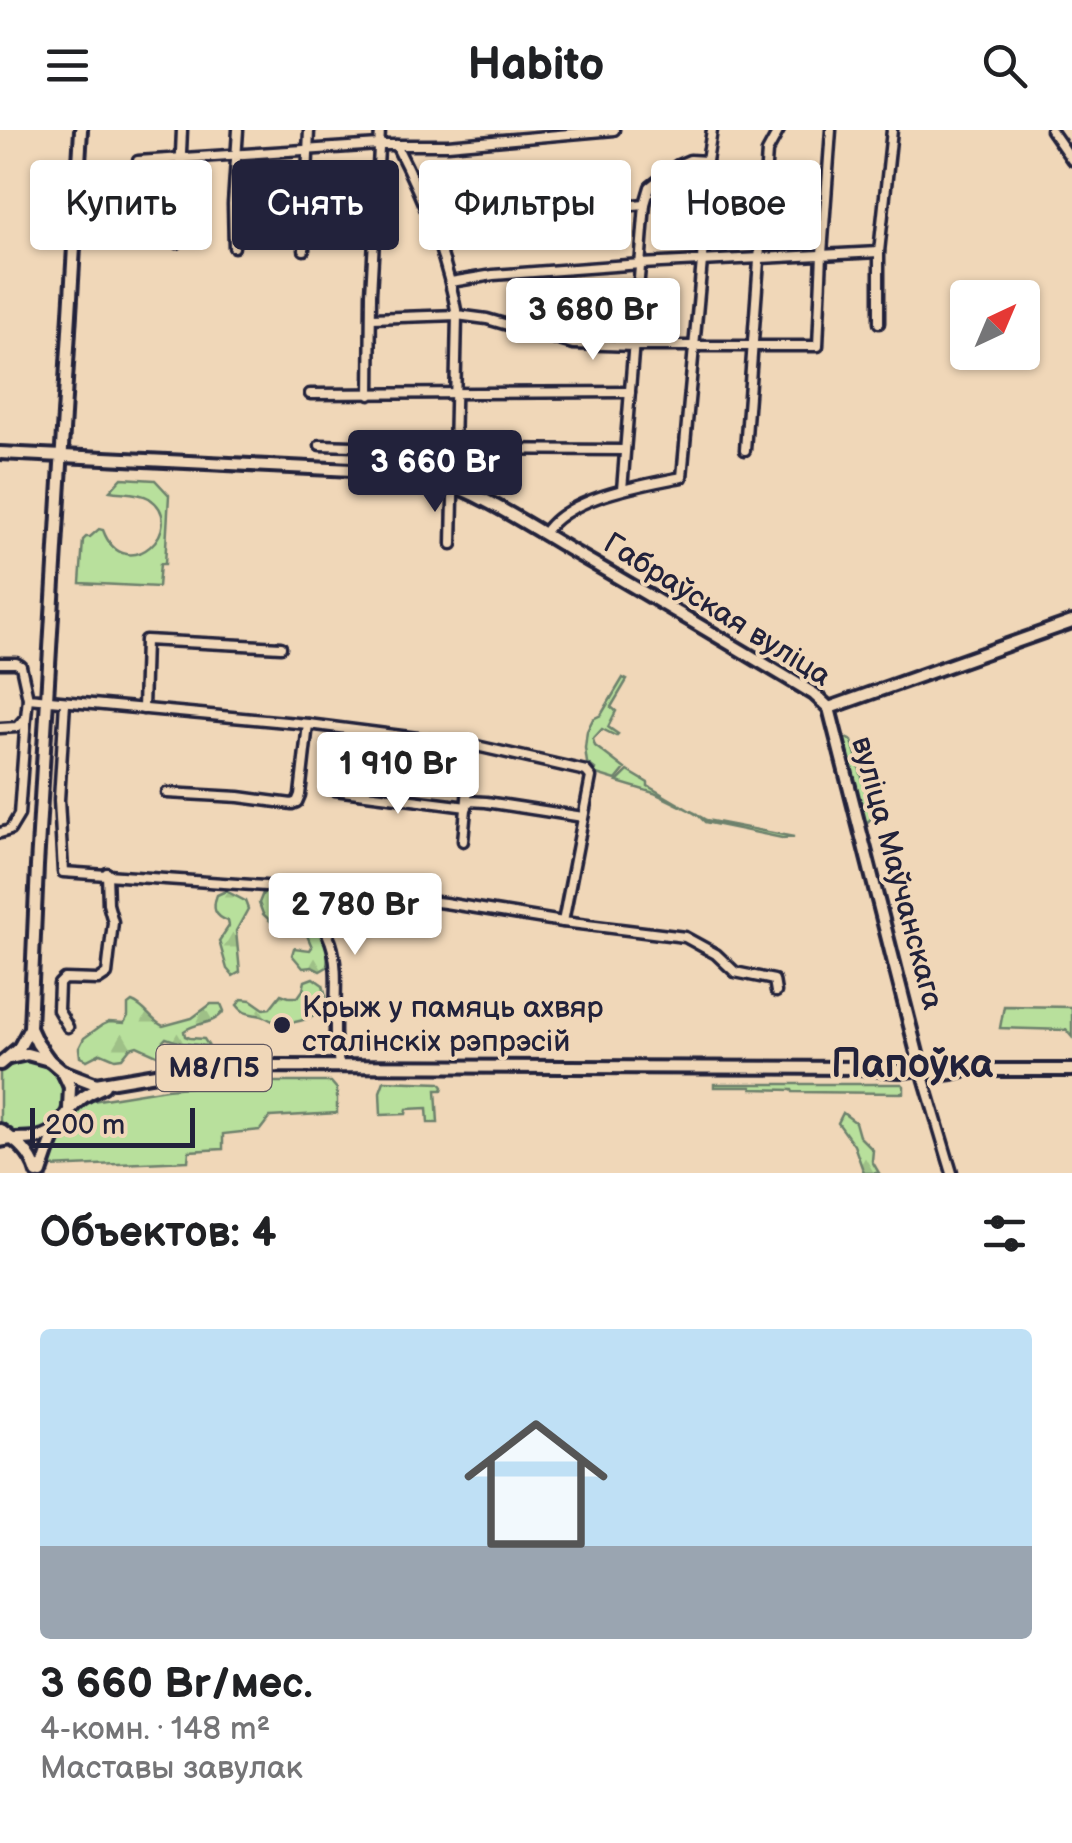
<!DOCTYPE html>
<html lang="ru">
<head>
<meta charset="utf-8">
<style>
  :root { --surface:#fff; --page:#f2f2f2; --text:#202124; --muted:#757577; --accent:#22223b }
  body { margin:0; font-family:"Balsamiq Sans",sans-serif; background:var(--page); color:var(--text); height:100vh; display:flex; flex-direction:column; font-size:38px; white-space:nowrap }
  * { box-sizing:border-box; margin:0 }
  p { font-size:32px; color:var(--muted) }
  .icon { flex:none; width:55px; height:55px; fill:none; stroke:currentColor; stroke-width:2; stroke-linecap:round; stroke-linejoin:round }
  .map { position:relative; height:1043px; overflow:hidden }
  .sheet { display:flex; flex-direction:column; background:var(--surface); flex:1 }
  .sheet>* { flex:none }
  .guide { position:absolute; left:30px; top:30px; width:1012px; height:90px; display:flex; gap:20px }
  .needle { width:65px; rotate:44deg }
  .fabs { position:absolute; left:950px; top:150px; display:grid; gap:20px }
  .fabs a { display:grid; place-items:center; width:90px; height:90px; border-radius:10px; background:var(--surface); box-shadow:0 2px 8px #0004; font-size:50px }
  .scale { position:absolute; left:30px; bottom:25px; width:165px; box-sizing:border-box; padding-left:10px; border:5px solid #22223b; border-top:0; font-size:28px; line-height:35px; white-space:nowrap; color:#22223b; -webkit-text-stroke:8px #f0d7b8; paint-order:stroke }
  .price { position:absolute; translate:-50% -85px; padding:0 22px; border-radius:10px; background:#fff; color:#222; font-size:32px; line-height:65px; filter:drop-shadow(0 2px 5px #0008) }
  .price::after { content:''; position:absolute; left:50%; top:60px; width:30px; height:22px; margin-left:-15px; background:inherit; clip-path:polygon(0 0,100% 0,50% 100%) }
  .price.current { background:var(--accent); color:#fff }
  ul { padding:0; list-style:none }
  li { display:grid; align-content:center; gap:20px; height:530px; padding:0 40px }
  li span { display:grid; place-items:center; height:310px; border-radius:10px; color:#555 }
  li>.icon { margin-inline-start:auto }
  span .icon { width:180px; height:180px; fill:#fffc; stroke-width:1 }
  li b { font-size:42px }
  h2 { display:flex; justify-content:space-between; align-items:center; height:120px; padding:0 40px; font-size:42px }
  .chip { padding:0 35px; border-radius:10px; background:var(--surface); box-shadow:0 2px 8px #0004; font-size:35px; line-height:90px }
  .chip.current { background:var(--accent); color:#fff }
  header { display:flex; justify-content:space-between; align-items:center; height:130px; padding:0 40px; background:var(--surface); font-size:45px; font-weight:700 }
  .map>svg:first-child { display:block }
</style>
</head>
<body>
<header><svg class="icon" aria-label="menu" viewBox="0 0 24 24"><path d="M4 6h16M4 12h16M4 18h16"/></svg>Habito<svg class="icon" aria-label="search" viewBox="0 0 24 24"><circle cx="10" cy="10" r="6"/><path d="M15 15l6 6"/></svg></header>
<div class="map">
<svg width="1072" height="1043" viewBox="0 0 1072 1043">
  <defs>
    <pattern id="forest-firs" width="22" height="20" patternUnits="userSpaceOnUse" patternTransform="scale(2.5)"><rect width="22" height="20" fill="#b8e09c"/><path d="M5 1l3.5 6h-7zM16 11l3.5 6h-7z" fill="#9ec087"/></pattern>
  </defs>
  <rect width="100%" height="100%" fill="#f0d7b8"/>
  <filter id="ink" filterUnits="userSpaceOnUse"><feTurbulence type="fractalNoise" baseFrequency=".01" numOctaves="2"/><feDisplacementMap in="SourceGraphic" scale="20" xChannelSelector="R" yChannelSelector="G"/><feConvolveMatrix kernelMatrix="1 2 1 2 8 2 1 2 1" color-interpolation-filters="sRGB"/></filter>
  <g filter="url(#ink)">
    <g fill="#b8e09c" stroke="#6d816c" stroke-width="2.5">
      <path d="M122,348L155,350L169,365L165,434H160L158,457L80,453L83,410L86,407H90L99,399L103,400C125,459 191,396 149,368C139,362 122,363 110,361Z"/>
      <path d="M623,548L627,550L611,577L616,581L608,597L618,604L616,606L602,599L593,609L595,616L625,639L616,650L593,643L595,639L587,633L585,618L587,601L593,589L601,585Z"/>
      <path d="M846,608L852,611L873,687L864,695L841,610Z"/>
      <path d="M628,641L648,653V656L706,690L794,707L782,708L705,692L697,684L654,663L617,652Z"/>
      <path d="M1004,876L1072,877V907L1066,900L1000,898Z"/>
      <path d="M24,931C96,936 55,1039 0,993V942L15,933Z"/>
      <path d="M384,951L440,953L443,957L442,960H436L438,993H428L427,978L407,979L406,984L381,985L380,962Z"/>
      <path d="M245,952H331L337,959V983L270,987L260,1000L223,1004V1019L189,1021L188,1031L49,1037L54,1020L73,985L86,972L166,959Z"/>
      <path d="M714,954H902L904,956V963L793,962L792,960L752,959L751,957H714Z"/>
    </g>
    <g fill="url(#forest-firs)" stroke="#6d816c" stroke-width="2.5">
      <path d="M226,761L245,771L248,779L236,801L240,842L233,846L227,839L219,811L229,796L228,791C214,786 212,778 217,765Z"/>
      <path d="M275,762L297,771L302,776C300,788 292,797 281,801L263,784L259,773L263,763Z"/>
      <path d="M307,791H314C325,800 329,823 327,837L320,841L312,837L303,838L292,825L294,818L310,820L312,817L304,798Z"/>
      <path d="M313,848L323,855L326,866L325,877C313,889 289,897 273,891C265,888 266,886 257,885C247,883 244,884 237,875L242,869L251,870L264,879L270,878L281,864L289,867H298L303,860L305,851Z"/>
      <path d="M132,872C146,877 150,890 163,896L192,888L211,874H221L224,881C213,896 197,891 184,901L185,906L190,908L204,909L208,915L205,916L181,913L166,908L162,912L159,926L137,916L130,918L122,928L115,929L101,923L87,930L80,927L79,918L84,908L102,895L109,892L124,893L128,886V875Z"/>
      <path d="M843,983L855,992L859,1006L873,1020L872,1031L879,1043H864L854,1015L838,993Z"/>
    </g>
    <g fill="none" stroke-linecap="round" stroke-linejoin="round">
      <defs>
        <g id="minor">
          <path d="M1051,0L1072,30"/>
          <path d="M396,15C424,70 446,124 457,185L452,414"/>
          <path d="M138,31L379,15H448L614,0"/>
          <path d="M432,92L645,74"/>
          <path d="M177,113L182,0"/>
          <path d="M234,117L233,74L238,0"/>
          <path d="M304,120L309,0"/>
          <path d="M451,152L493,145L641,134L879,122"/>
          <path d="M372,188L457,185L487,189L573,214L635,216H818L822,124L831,0"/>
          <path d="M879,193V122L892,0"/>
          <path d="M310,264L630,262"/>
          <path d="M370,265L371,164L380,0"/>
          <path d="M320,315L453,319L624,320"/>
          <path d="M745,320L767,22L779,0"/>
          <path d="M622,360L645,74L650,57L678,35L690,30L707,31"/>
          <path d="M544,404C566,367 643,355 682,347L702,131L707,31L712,0"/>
          <path d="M0,533H16L21,536L28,568L308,594L472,615L586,641L591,647L563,792"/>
          <path d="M65,572L59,670L63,742L353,762L445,773L563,792L685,807L716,824L735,842L774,850L776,862"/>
          <path d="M143,579L145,510L281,517"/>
          <path d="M0,598L17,597L26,587L28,568"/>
          <path d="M335,660L467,677"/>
          <path d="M167,663L239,667L292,674L297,672L300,665L308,594"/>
          <path d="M468,671L486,672L583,687"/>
          <path d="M0,703L10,700L19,685L26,587"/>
          <path d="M463,711L472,615"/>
          <path d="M286,759C349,804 334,839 335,905C336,915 338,926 339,936"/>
          <path d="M68,897L58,880L59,854L64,849L98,850L107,844L113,792L108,774L107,743"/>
          <path d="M921,939L952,1043"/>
        </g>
        <g id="major">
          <path d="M0,323L415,343C470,356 525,393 574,422C654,468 734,516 814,564L829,578"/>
          <path d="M30,898L37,913L49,930L62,941L96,954L174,941L276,936L862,938C876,939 891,941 905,941C927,940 941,927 963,940H1072"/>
          <path d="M9,928L27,924L49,930"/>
          <path d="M0,934L19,918L30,898L37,736L81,0"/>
          <path d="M921,939L829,578L1072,492"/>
          <path d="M921,939C935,945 949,945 963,940"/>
          <path d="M63,942L70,957L69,978"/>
          <path d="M0,1000C17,1012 31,1022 37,1043"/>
          <path d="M0,1011C23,1005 36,1015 57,998"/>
          <path d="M41,1043C50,1017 58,987 81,969C88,963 97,960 104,956"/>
        </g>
      </defs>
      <use href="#minor" stroke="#22223b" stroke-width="15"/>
      <use href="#major" stroke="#22223b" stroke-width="18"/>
      <use href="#minor" stroke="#f0d7b8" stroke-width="8"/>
      <use href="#major" stroke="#f0d7b8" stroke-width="10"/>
    </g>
  </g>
  <circle fill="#22223b" stroke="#f0d7b8" stroke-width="4" cx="282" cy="895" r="10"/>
  <g text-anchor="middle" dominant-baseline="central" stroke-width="8" stroke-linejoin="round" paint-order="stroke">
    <rect fill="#f0d7b8" stroke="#605860" stroke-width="2.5" x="156.5" y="915" width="115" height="46" rx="8"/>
    <g font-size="28" font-weight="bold" fill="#22223b">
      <text x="214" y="938">М8/П5</text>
    </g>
    <g font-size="30" fill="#22223b" stroke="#f0d7b8">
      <text transform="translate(717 480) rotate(32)">Габраўская вуліца</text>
      <text transform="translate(897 743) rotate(75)">вуліца Маўчанскага</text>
    </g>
    <g font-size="30" fill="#22223b" stroke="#f0d7b8" text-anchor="start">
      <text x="302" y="878">Крыж у памяць ахвяр<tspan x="302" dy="34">сталінскіх рэпрэсій</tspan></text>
    </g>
    <g font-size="40" font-weight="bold" fill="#22223b" stroke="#f0d7b8">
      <text x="912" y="935">Папоўка</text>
    </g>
  </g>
</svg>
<div class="fabs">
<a><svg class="needle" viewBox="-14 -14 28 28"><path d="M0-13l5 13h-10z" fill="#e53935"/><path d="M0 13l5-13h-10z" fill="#757577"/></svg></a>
</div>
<div class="scale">200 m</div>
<b class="price" style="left:593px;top:233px">3 680 Br</b>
<b class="price current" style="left:435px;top:385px">3 660 Br</b>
<b class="price" style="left:398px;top:687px">1 910 Br</b>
<b class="price" style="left:355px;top:828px">2 780 Br</b>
<div class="guide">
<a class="chip">Купить</a>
<a class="chip current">Снять</a>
<a class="chip">Фильтры</a>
<a class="chip">Новое</a>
</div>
</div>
<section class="sheet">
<h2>Объектов: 4<svg class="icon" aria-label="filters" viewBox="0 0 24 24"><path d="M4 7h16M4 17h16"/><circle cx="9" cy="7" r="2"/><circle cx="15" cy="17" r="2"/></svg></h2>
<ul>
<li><span style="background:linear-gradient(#bfe0f5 70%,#9aa5b1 0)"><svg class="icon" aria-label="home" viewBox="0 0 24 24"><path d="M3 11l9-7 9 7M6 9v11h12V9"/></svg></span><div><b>3 660 Br/мес.</b><p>4-комн. · 148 m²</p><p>Маставы завулак</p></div></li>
</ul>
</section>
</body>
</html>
